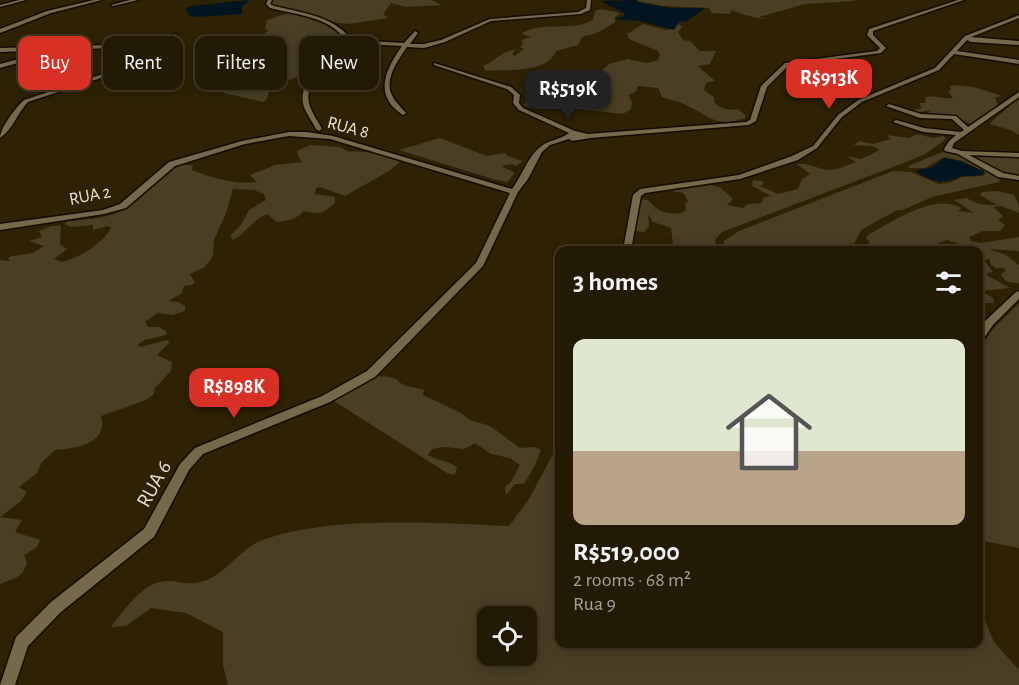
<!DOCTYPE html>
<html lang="en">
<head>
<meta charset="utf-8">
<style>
  :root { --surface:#221a02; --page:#2e2711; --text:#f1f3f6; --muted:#a2a199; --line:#3f3824; --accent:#d93025 }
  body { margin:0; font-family:"Alegreya Sans",sans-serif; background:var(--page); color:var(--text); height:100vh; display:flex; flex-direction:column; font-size:22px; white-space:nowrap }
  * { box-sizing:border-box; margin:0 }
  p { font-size:20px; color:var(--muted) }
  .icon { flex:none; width:33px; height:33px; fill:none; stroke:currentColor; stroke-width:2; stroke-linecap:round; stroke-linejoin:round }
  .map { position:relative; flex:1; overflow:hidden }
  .side { position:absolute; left:555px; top:246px; width:428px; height:402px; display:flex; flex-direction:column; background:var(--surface); border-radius:12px; box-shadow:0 3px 15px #0003,0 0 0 2px var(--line) }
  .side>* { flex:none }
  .guide { position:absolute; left:18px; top:36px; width:447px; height:54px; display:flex; gap:12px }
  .fabs { position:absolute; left:477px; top:606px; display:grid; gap:12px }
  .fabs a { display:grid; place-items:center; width:60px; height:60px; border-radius:12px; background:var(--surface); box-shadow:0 3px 15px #0003,0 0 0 2px var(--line); font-size:30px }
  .price { position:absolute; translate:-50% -51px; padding:0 14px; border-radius:12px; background:var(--accent); color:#fff; font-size:20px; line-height:39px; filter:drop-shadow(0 2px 3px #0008) }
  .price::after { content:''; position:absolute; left:50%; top:36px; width:18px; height:14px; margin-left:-9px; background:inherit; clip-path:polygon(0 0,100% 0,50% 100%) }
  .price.selected { background:#222; color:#fff }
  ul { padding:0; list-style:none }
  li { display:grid; align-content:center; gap:12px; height:318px; padding:0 18px }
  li+li { border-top:2px solid var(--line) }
  li span { display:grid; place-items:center; height:186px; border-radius:12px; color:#555 }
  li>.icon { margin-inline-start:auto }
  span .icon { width:108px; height:108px; fill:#fffc; stroke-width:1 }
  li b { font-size:26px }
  h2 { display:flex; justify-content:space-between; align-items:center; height:72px; padding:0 18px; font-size:26px }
  .chip { padding:0 21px; border-radius:12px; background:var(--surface); box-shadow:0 3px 15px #0003,0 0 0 2px var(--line); font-size:21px; line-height:54px }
  .chip.selected { background:var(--accent); color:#fff }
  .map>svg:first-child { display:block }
</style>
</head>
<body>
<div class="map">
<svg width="1019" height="685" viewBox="0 0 1019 685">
  <rect width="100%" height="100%" fill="#2e2203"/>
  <g fill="#4a3f24" fill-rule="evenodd">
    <path d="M272,0H431L442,5L406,7L391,3L383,14L388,18L348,24L309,19C317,22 329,23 336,29C349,40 320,66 309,72C298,78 285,79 274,86L270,89L267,99L263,102L224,93L220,82C234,74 258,74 260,55L249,47L268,31L265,29L267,20L295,11L270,4Z"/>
    <path d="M634,0H853L855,1L805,4L759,17L767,19C758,19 740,14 732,10L730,14L712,13L709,8L663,6Z"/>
    <path d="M601,9L620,13L615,17V22C604,30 595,34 582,37L578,45L556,51C547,74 507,69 486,71L483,66C495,62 502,50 515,50L512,54L515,56L524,49L520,47L523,44L521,40L531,37L522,34L524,32C547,21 572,32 593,20L595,11Z"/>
    <path d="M678,23L682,27L678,32L683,40L690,41L700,51H716L710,64L698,66L715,81L706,83L704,90L714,97V102C721,109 728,111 738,109L746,116L745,118C716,128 711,117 686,105C678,101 670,100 662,97L658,88L638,86L636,92L628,95L632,102L631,109L623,114L552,106L533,108L522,105L531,99L570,94L577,86L589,81L609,64L628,59L647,63L658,60L660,55L658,51L629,39L627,34L643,24L666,30L676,28L674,24Z"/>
    <path d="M955,85L974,87L1002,96L995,97L998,105L970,124L955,116L926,114L932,110L916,113L909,111L922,108L919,103H926L925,98C934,94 943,100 953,98L948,91L951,90L950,86Z"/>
    <path d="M1019,98V135L1011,130L989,124Z"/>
    <path d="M917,134L933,138L944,136L946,139L925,154L901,164L722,232L715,240L718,250H633L636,246L673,245L671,228L653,222L648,214L649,226L644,232L635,231L640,199L648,200C657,212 671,217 686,211L685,203L688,201L683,193L671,191L711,185L721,188L733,199L727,205L743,208L748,204L762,203L763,198L771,196L752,186L753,180L763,181L764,183L760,186L778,194L798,189L802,179L810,174L797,164C809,163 816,168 827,170C836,171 847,165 856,162L847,156L861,159L880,150L872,146L854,145L859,141L873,144L891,139L886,135L909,138Z"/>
    <path d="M440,138L487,156L505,153L508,156L523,161L516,166L512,164L501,166L515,173L507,182L496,180L399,150Z"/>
    <path d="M310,145L340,147L347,151L366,152L402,160L389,171L345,196L320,187L316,188L315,194L335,197V203C321,215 320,214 303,211C298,219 287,221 277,222L267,214C253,220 246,233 233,240L230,236L241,225L249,210L266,200L264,194L254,190L233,189L226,213L214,240L213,256L205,267L190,274L195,282L192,285L184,286L182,293L169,301L178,302L185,306V311L173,315L158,313L145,322L148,327H159L166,331L167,334C156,339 146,337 137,345L142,347L166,340L170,342L157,355L172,362L171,371L154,389V394L146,400L101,416C109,443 76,449 55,450L42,462L37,473L19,487L27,492L21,501L0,517L22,520L15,532L40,540L37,547L24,555L27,563C22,579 13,578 0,584V260L10,261L8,258L12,256L33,253L44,246L29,241L42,237L39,231L51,226H61L60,244L67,249L54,259L62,262C79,258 102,244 111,228L108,226L93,230V225L70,227L65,224L66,222C82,219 102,219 117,213C139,204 170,156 193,166L192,170C212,178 236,185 257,182L250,175L275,165L302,162L299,158L297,151Z"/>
    <path d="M945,151L959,154L1002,177L993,176L1000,179L999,182L932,197L903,210H897L861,230L851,250H730L724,247V241L739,231L893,171L911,172L939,184L949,183L962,177L983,176L986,173L963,161L944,157L925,168H909L908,166Z"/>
    <path d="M965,155L1019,156V176L1006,175Z"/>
    <path d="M997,191L1014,195L1019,205V213L1001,206L993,207L1003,216L998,220L1005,225L1000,231H983L969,237L971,241L980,243L1019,237V251L989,249L1006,255L1019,265V283C1011,282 1005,284 1001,274L1006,271L1004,268H996L990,264V259L984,260L993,272L987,273L988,276L1010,288L981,291L993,298L994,303H978L979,250L947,240L938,243L943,247C917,252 890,252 864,246L870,243L866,238L868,235C892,222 934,192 962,208L958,211L974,213L954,200L967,198C975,205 987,205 997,205L980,195L982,192Z"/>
    <path d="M1019,303V548L978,540V351L991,331Z"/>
    <path d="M376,376L388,377L396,379L403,385L424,390L423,395L461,413L470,420L490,426L520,448L534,447L541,450L535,465L524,484H515L506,495L505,487L511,482L520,465L510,458L491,454L475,443L464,449L444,447L432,449L428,455C438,461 447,460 457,467L455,475L447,473L334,401L335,398L366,384L369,378Z"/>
    <path d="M559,443L560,644H978V604L994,642L1019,670V685H228L223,665V632L186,613L151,608L126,626L111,627C121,613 142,585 160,582C177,578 187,589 209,579C228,570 241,549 260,541C327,515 437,523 509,526L529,499ZM488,616H526V656H488Z"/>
  </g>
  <g fill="#00151f">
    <path d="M249,0L242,8V14L195,17L189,15L185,9L192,6Z"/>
    <path d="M637,0V2L670,8H705L687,21L679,22L674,30L639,21L615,19L624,16V13L600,1Z"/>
    <path d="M944,158L959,161L984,171V173C977,178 968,174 960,177C940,184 934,183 915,171L933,167Z"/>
  </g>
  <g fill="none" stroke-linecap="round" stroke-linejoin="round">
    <defs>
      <g id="minor">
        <path d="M19,0H26L0,7V5Z"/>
        <path d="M94,0H102L51,13L0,33V29L47,11Z"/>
        <path d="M130,0H138L113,6L111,5Z"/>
        <path d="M268,0H272L270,4L274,6C299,12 333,16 350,38L348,40L404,43L415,31L418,33L410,44H424L441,40L490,19L578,12L586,8L587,0H591L590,10L581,14L491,21L445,42L424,48L407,47C399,59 385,77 391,93C394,101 401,107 406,113L403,115C373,96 385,70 402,46L345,43C331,57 304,79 309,103C311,112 318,121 322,129L319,131L316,129C312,121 305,112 303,104C298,80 329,53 344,38C329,17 294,14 270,8L266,4Z"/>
        <path d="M958,0H964L873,31V35L886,48L881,53L789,65L767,87L756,121L749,125L590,138L573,141L569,139L550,145L542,152L528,179L518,192L483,266L375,377L330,402L203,454L189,470L154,537L61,612L28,646L15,685H0L16,637L51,602L144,529L180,464L195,448L322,396L367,371L476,263L510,193L330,139L289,136L245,144L175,166L126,208L104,214L0,230V224L103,210L120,204L169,162L242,141L289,132H307L333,136L512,189C521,177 528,157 539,148C547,140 560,140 569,133L519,110L513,103L514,95L507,89L434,65V63L511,87L520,95L519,103L523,108L575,131L588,134L746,122L750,120L761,86L785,63L877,51L880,48L867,35L869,29Z"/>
        <path d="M1019,15V18L971,37L1019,41V45L971,42L967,40L957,51L1019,60V64L954,54L939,70L862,102L842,117L817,148L798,160L740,179L645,193L641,196L631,250H623L633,195L640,189L739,175L792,156L813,146L838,115L858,100L935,68L965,36Z"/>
        <path d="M176,34L178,37L152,45L149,43Z"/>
        <path d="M143,44L141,47L0,52V48Z"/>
        <path d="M146,46L151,47L122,71L28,102C17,113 13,130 0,138C0,128 16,107 24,100L118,69Z"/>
        <path d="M52,50L54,53L0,68V64Z"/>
        <path d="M1019,92V97L954,143L952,148L962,151L1019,153V157L969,155L1003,173L1019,176V180L998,177L958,154L945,151L944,149L949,141L956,135L923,132L893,122L896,120L924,128L961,132L964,130L952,119L920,118L886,106L889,104L921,114L956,116L968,127Z"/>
        <path d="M1019,291V299L993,325L982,341L978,342V331L985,321L1016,292Z"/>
      </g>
    </defs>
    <use href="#minor" stroke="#140c00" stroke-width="3"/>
    <use href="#minor" fill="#766949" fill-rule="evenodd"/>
  </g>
  <g text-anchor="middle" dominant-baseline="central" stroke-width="6" stroke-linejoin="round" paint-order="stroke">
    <g font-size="18" fill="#e7e1cf" stroke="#2e2203">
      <text transform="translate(348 128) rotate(15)">RUA 8</text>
      <text transform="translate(90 196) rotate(-11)">RUA 2</text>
    </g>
    <g font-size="21" fill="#e7e1cf" stroke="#2e2203">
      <text transform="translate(154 484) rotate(-61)">RUA 6</text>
    </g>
  </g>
</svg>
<div class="fabs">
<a><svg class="icon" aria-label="locate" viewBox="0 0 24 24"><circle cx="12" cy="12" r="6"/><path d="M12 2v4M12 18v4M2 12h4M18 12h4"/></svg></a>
</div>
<b class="price" style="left:829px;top:110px">R$913K</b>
<b class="price selected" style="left:568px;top:121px">R$519K</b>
<b class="price" style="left:234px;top:419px">R$898K</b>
<div class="guide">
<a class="chip selected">Buy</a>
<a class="chip">Rent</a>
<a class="chip">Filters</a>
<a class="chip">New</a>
</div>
<section class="side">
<h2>3 homes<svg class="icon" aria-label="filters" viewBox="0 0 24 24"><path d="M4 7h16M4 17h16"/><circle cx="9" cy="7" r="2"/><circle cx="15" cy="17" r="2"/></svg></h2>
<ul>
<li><span style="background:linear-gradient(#dfe7d0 60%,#b9a48a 0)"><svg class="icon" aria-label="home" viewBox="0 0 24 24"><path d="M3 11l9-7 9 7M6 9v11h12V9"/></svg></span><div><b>R$519,000</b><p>2 rooms · 68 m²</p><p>Rua 9</p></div></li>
</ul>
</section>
</div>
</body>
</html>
